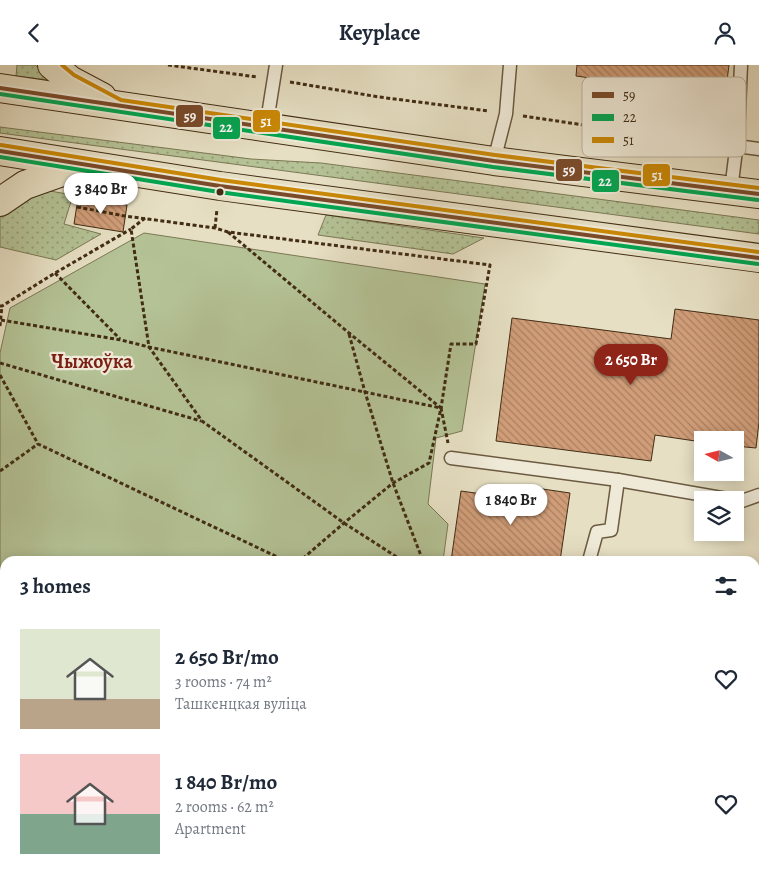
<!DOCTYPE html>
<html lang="en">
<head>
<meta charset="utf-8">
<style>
  :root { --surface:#fff; --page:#f2f2f3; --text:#1f2937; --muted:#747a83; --accent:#8f2418 }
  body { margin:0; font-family:Alegreya,serif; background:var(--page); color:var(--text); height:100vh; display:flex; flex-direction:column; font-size:19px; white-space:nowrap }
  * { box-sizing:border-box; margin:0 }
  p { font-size:16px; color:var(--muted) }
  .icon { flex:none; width:28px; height:28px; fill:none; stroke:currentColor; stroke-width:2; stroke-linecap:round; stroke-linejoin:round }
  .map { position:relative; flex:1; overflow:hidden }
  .side { position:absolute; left:0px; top:491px; width:760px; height:321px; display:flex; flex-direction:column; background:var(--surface); border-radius:15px 15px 0 0; box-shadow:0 2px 12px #0003 }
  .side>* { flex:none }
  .needle { width:32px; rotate:278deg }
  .controls { position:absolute; left:694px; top:366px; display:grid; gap:10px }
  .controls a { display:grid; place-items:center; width:50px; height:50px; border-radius:0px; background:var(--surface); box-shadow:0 2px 12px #0003; font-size:25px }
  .price { position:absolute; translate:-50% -42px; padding:0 11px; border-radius:18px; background:#fff; color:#222; font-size:16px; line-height:32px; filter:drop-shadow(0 1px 2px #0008) }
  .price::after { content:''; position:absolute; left:50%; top:30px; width:15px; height:11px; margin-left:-8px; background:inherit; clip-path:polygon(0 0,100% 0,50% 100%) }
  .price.current { background:var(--accent); color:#fff }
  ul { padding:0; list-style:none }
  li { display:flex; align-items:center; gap:15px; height:125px; padding:0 20px }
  li span { display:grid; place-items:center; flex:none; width:140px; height:100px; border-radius:0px; color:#555 }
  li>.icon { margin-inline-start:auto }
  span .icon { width:60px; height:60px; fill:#fffc; stroke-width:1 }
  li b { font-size:21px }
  h2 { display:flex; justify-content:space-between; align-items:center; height:60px; padding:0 20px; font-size:21px }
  header { display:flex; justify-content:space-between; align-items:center; height:65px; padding:0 20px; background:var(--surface); font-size:22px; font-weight:600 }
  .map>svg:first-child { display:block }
</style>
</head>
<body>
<header><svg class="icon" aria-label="back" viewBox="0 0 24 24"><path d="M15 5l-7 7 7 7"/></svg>Keyplace<svg class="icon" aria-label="person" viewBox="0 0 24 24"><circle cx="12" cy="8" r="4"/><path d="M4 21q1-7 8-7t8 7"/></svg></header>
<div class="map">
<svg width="759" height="812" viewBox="0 0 759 812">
  <defs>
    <pattern id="grass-dots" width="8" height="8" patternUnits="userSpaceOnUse" patternTransform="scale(1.25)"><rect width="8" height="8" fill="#b4c295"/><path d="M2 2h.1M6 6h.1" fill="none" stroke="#949e78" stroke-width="1.8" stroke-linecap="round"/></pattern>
    <pattern id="building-back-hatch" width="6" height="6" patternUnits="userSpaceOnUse" patternTransform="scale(1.25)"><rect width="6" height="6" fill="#d09d78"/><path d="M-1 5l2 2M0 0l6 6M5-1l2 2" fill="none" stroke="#aa8061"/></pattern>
  </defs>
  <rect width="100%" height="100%" fill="#e6dfc3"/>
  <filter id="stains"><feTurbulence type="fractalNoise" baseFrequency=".004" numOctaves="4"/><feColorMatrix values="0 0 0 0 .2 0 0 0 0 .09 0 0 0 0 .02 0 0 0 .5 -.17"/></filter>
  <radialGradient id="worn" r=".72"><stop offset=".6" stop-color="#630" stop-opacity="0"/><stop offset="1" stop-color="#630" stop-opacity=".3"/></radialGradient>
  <g fill="url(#grass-dots)" stroke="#7b7854">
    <path d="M17,0H35L56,16L16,11Z"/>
    <path d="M0,62L251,94L321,98L759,155V169L0,68Z"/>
    <path d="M50,126L73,130L64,159L101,169L56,195L0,182V146L36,127Z"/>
    <path d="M326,150L484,173L453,189L318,170Z"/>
  </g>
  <path fill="#b4c295" stroke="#7b7854" d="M144,168L485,219L462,366L436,373L428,439L448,459L443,496H5V628L0,627V288L10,243Z"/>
  <g fill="url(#building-back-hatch)" stroke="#422d14">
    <path d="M577,0H729L725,32L576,11Z"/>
    <path d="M78,133L127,140L123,167L74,159Z"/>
    <path d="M675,244L759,255V357L756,383L735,381V375H702V377L655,370L651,396L496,376L512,253L671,274Z"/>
    <path d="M529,422L570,428L560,496H451L461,426L496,431Z"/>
  </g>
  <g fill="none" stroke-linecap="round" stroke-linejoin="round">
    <defs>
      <g id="service">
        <path d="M266,63L276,0"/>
        <path d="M737,81L759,84"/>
        <path d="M494,96L506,49L510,0"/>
        <path d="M731,125L738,69L741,0"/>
        <path d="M451,393L618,415L733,435"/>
        <path d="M735,435L742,436L759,430"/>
        <path d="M589,496L597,467L611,465L618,415"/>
        <path d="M249,808L281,812"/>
        <path d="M15,812L16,808"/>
        <path d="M231,812V808"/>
      </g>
      <g id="minor">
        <path d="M0,658L5,659"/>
        <path d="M755,761L759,762"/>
      </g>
      <g id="primary">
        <path d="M52,0L70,15L102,32"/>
        <path d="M0,23L494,96L759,129"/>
        <path d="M0,86L220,121L759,193"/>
        <path d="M0,137L25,120L79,101"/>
      </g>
    </defs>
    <use href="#service" stroke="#6b5a40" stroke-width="15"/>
    <use href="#minor" stroke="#6b5a40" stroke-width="29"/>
    <use href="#primary" stroke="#422d14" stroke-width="30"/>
    <g stroke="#422d14" stroke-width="3" stroke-dasharray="4 2.5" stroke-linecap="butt">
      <path d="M168,0L257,12"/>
      <path d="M290,17L379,32L489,46"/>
      <path d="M523,51L638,68L709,74L718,70L721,69"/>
      <path d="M77,142L125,151L215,163L228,167L490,200L476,279H451L441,343"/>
      <path d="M145,153L131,164L149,282L202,356L344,458L403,496"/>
      <path d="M215,163L217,144"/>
      <path d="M228,167L349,268L441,343L429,398L393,418L344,458L300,496"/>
      <path d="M55,208L120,274"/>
      <path d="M0,241H2L55,208L131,164"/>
      <path d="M1,255L121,275L149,282L441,343L448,378"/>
      <path d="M0,261L2,241"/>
      <path d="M349,269L365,327L393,418L423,496"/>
      <path d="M0,298L201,356"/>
      <path d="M0,310L38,379L286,496"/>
      <path d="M0,406L38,379"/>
      <path d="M0,694L5,695"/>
      <path d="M755,797H759"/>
    </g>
    <use href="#service" stroke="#efead8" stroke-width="12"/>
    <use href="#minor" stroke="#efead8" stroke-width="26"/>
    <use href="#primary" stroke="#e6dfc3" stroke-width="28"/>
    <defs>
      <g id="bus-1">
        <path d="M0,23L494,96L759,129"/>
        <path d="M0,86L220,121L759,193"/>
      </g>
      <g id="bus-2">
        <path d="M0,29L493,102L758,135"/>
        <path d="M0,92L219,127L758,199"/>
      </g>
      <g id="bus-3">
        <path d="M62,0L74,10L121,35L495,90L759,123"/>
        <path d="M1,80L221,115L759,187"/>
      </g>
    </defs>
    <use href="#bus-1" stroke="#efead8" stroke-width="8"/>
    <use href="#bus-2" stroke="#efead8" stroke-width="8"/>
    <use href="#bus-3" stroke="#efead8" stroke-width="8"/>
    <use href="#bus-1" stroke="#7a4b2a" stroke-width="4"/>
    <use href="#bus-2" stroke="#00a651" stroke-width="4"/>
    <use href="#bus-3" stroke="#ca8805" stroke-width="4"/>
  </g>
  <circle fill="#422d14" stroke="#efead8" stroke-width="2" cx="220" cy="127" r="4.5"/>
  <g text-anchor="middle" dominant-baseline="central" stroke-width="4.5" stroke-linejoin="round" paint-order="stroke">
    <g font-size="20" font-weight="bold" fill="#7a1f14" stroke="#efead8">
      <text x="92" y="296">Чыжоўка</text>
    </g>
  </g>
  <rect x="582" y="12" width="164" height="80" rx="8" fill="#efead8" stroke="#bbb19d" stroke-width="1"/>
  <rect x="592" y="27" width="22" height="6" fill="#7a4b2a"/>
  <rect x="592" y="49" width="22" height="7" fill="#00a651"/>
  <rect x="592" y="72" width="22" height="6" fill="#ca8805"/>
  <g font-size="14" fill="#422d14">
    <text x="623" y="35">59</text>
    <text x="623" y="57">22</text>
    <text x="623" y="80">51</text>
  </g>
  <g stroke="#efead8" stroke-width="2">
    <rect x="175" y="39" width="29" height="24" rx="5" fill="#7a4b2a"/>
    <rect x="252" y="44" width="29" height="24" rx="5" fill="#ca8805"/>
    <rect x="212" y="51" width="29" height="24" rx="5" fill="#00a651"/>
    <rect x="555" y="93" width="28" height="24" rx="5" fill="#7a4b2a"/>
    <rect x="642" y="98" width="29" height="24" rx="5" fill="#ca8805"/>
    <rect x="591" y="104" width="29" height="24" rx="5" fill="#00a651"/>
  </g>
  <g font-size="14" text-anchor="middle" font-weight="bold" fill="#fff">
    <text x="190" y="56">59</text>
    <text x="266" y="61">51</text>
    <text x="226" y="67">22</text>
    <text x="569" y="110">59</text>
    <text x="657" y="115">51</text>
    <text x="605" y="121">22</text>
  </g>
  <rect width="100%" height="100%" filter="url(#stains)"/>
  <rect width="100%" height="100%" fill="url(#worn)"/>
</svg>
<div class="controls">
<a><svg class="needle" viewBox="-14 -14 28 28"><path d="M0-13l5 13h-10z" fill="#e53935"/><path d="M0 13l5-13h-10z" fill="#747a83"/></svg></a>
<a><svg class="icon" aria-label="layers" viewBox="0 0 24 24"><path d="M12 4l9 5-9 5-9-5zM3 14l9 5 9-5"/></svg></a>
</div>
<b class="price" style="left:101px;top:150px">3 840 Br</b>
<b class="price current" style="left:631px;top:321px">2 650 Br</b>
<b class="price" style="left:511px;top:461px">1 840 Br</b>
<section class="side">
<h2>3 homes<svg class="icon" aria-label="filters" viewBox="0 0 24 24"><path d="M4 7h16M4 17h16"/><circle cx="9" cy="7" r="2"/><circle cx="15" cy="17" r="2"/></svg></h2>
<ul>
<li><span style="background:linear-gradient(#dfe7d0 70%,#b9a48a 0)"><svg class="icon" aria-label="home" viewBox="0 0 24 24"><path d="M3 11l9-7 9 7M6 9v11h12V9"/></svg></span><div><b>2 650 Br/mo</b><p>3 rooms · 74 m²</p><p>Ташкенцкая вуліца</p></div><svg class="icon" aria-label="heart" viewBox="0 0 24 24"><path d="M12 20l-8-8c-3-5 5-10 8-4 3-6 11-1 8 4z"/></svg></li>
<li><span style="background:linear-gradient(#f6c9c9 60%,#7fa58c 0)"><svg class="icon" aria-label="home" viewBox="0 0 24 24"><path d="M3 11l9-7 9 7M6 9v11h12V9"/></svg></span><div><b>1 840 Br/mo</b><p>2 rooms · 62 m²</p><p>Apartment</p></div><svg class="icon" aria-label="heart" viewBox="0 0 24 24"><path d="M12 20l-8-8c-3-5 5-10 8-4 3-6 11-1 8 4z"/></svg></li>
</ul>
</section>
</div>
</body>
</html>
